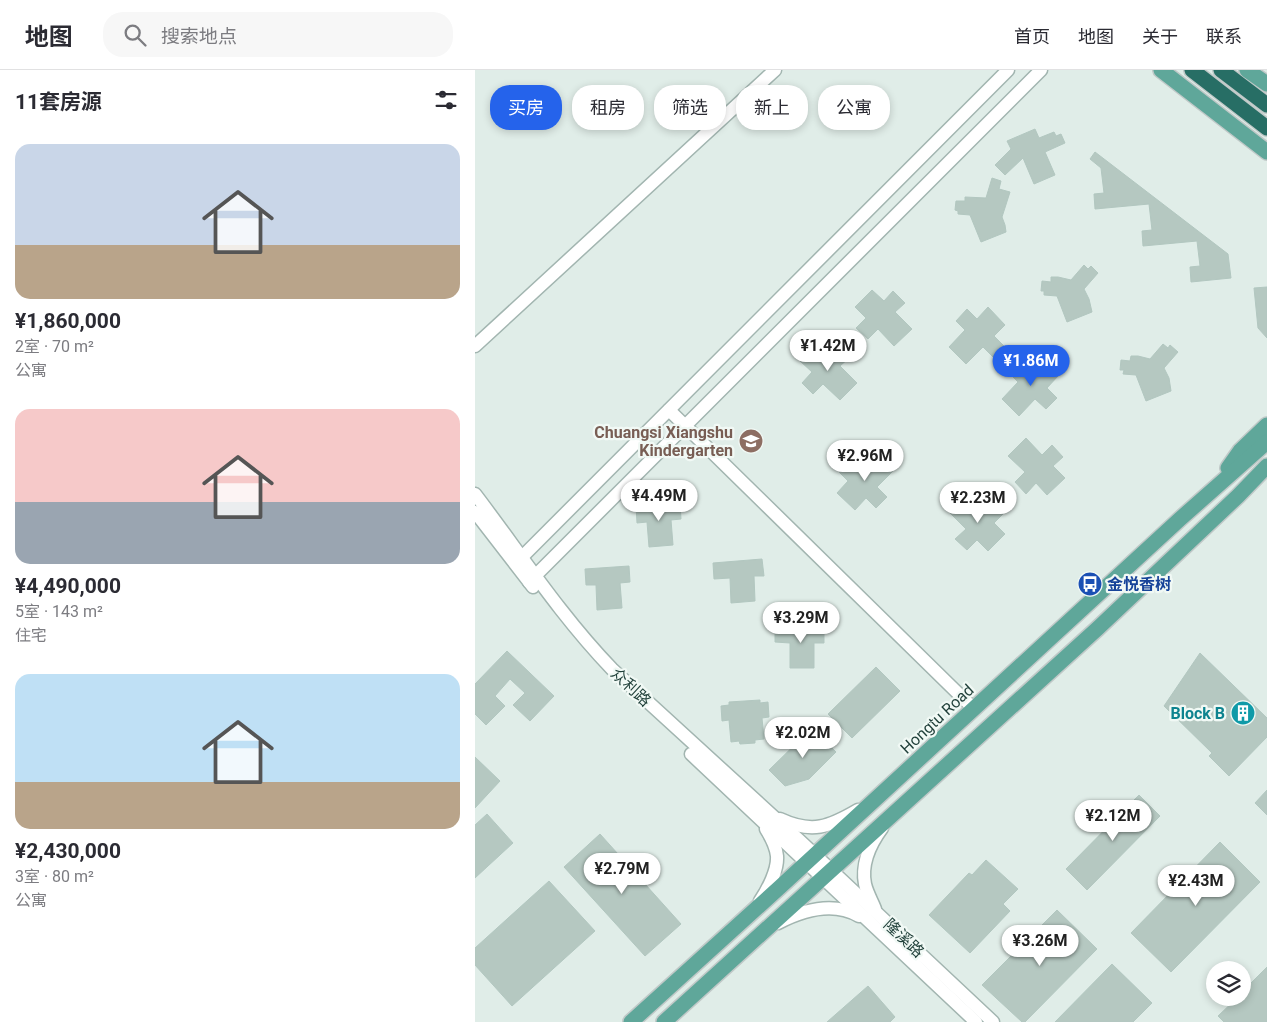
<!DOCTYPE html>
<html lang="zh">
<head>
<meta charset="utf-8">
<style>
  :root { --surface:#fff; --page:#f7f7f7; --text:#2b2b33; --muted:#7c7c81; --line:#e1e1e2; --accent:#2563eb }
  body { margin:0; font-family:Roboto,"Noto Sans SC",sans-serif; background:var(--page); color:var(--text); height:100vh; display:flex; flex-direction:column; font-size:19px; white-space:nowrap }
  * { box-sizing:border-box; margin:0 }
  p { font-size:16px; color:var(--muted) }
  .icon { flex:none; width:28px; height:28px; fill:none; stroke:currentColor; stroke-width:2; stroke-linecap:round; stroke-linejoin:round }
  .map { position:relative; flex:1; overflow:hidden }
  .side { display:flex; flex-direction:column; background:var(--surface); width:475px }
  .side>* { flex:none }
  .banner { position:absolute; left:15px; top:15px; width:475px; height:45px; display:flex; gap:10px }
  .buttons { position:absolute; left:731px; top:891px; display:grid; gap:10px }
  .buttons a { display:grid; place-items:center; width:45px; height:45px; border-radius:50%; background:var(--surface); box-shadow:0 2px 8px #0003; font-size:25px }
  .price { position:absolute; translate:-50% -42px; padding:0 11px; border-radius:18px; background:#fff; color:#222; font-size:16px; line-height:32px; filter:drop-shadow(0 1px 2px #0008) }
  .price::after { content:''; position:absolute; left:50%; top:30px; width:15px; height:11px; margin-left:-8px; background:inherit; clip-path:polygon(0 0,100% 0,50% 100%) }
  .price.active { background:var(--accent); color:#fff }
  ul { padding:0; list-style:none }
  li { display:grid; align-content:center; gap:10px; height:265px; padding:0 15px }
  li span { display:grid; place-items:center; height:155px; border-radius:15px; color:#555 }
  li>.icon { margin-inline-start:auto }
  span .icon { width:90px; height:90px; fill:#fffc; stroke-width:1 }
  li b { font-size:21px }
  h2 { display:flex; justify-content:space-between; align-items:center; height:60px; padding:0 15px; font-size:21px }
  .chip { padding:0 18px; border-radius:20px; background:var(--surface); box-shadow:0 2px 8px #0003; font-size:18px; line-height:45px }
  .chip.active { background:var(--accent); color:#fff }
  header { display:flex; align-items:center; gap:30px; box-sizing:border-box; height:70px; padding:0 25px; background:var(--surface); border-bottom:1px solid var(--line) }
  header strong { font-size:24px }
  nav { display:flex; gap:28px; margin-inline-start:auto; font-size:18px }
  .search { width:350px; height:45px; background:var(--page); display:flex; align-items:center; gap:12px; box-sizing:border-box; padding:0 18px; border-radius:20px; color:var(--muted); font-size:19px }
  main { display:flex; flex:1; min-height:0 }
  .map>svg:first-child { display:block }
</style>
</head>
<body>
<header>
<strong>地图</strong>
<div class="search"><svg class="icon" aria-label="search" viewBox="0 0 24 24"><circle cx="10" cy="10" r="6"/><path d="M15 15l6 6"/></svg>搜索地点</div>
<nav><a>首页</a><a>地图</a><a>关于</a><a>联系</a></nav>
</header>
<main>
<section class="side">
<h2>11套房源<svg class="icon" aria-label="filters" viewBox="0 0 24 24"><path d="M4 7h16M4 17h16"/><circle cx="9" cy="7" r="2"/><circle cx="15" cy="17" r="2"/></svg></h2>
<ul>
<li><span style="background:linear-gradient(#c9d6e8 65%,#b9a48a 0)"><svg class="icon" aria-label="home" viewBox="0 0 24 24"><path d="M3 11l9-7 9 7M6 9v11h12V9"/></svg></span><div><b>¥1,860,000</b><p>2室 · 70 m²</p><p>公寓</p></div></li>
<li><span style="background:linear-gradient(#f6c9c9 60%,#9aa5b1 0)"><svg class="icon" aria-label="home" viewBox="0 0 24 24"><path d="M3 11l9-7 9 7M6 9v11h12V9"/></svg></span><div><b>¥4,490,000</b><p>5室 · 143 m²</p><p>住宅</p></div></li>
<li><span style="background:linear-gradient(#bfe0f5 70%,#b9a48a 0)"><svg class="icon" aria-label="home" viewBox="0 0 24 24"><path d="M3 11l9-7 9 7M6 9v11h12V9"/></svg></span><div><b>¥2,430,000</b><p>3室 · 80 m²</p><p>公寓</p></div></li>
</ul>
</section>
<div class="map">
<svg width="792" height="952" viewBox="0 0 792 952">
  <rect width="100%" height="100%" fill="#e0ede8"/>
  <g fill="#b5c8c1" stroke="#b2c7c0">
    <path d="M560,59L564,68L579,62L581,66L586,64L590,73L570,82L580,105L559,114L548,88L530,105L520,95L536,79L532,71Z"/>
    <path d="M620,82L753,184L756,208L716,212L715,197L725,196L722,171L668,176L667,161L677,160L674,134L620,139L619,124L629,123L626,98L615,89Z"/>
    <path d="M517,108L526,111L524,119L535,122L527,147L530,155L531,162L506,172L495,145L483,144V141L480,140L481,131H490V127L511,128Z"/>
    <path d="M609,195L613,199L616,196L623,203L609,219L614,229L617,242L592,252L582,226L569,225V221H566L567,211L576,212V207H583L596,210Z"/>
    <path d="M792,217V268L783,258L779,218Z"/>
    <path d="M397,220L409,231L418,221L430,233L420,242L437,259L419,276L403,259L393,269L381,258L391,248L380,237Z"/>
    <path d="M513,237L530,255L519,266L529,276L518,287L508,277L491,294L474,277L490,260L481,251L492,239L502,249Z"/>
    <path d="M343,274L354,285L364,276L375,287L365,296L382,313L365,330L348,314L338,324L327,313L337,302L325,291Z"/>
    <path d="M688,274L693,278L695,275L703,282L689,298L694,308L696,321L671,331L661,305L648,304L649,300H645L646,290L655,291L656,286H663L675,289Z"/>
    <path d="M565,289L583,306L572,318L582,328L571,339L560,329L544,346L527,329L543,312L533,302L544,291L554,301Z"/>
    <path d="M551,368L567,385L577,375L588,387L578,396L590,408L572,425L561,413L551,424L540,412L550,402L533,386Z"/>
    <path d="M401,383L419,400L402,417L412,427L401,438L391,428L380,440L362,423L373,411L364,402L375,390L385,400Z"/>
    <path d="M491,425L508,442L517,432L529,443L519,453L530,464L513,481L502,470L492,480L480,469L491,459L474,442Z"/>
    <path d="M205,433L206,449L196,450L198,475L174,477L172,452L162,453L161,436Z"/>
    <path d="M287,489L289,506H279L280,531L256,533L255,508L239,509L238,493Z"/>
    <path d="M154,496L155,512L145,513L147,538L122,540L121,515H111L110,499Z"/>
    <path d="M300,556L349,557V573H339V598H315V573L300,572Z"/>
    <path d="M32,581L79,626L55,651L38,635L50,623L35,609L20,626L30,636L11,655L0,644V614Z"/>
    <path d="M725,583L792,648V667L754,706L734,686L737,683L689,636Z"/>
    <path d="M401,597L425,621L377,668L353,644Z"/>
    <path d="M285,630V633L293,632L294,647L287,648L289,669L280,670V673L265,674L264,671L256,672L254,650L247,651L246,636L254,635V632Z"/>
    <path d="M337,658L361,682L334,709L310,716L294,700Z"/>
    <path d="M0,687L25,711L0,738Z"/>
    <path d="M792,720V745L780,733Z"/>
    <path d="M664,725L685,746L612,820L591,799Z"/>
    <path d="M12,744L38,773L0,808V755Z"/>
    <path d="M125,764L206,854L170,886L89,797Z"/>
    <path d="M745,772L785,812L696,902L656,863Z"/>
    <path d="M511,790L543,819L528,834L535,841L495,883L454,845L494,803L497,805Z"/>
    <path d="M74,811L120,861L37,936L0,895V878Z"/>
    <path d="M582,840L622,879L550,952H547L507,915Z"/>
    <path d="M637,894L677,933L658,952H580Z"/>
    <path d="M792,897V952H749L743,946L762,928H768V921Z"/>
    <path d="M393,916L420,947L415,952H352Z"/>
  </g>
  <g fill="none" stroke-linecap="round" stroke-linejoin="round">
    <defs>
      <g id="minor">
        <path d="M0,276L300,0"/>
        <path d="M194,340L499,639"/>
        <path d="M0,424C45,483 85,545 137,599L324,770L518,952"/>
        <path d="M0,442L58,517"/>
        <path d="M42,492L533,0"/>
        <path d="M54,512L566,0"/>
        <path d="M216,684L501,952"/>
        <path d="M305,749C337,764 354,757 383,740"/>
        <path d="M285,831C293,819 303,800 302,786C301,776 296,767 291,759"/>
        <path d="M400,839C397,831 392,823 390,814C386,794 396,773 407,758"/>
        <path d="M303,853C328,840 358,831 384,846"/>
      </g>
      <g id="major">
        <path d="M686,0L792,82"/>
        <path d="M772,0L792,14"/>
        <path d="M753,398L765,381L792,355"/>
        <path d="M156,952L305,817L705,449L792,372"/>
        <path d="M189,952L622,559L763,426L792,396"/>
      </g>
      <g id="highway">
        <path d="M717,0L792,58"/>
        <path d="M746,0L792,35"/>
      </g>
    </defs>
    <use href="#minor" stroke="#a2b5b0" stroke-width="15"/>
    <use href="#major" stroke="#c0c9c8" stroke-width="18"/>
    <use href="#highway" stroke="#c0c9c8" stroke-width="18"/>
    <use href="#minor" stroke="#fff" stroke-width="12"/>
    <use href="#major" stroke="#5fa79a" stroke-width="15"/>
    <use href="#highway" stroke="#276e65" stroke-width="15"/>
  </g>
  <defs>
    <symbol id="school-disc" viewBox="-11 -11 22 22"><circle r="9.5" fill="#8d6e63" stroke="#f1f9f5"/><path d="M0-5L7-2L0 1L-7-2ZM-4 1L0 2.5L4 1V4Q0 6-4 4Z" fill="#fff"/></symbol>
    <symbol id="bus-disc" viewBox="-11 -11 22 22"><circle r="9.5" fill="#1a4fb4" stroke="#f1f9f5"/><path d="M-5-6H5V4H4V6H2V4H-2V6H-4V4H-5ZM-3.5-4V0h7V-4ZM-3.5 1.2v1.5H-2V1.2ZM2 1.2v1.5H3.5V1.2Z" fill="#fff"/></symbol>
    <symbol id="building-disc" viewBox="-11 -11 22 22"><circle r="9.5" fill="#0f9aa8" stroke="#f1f9f5"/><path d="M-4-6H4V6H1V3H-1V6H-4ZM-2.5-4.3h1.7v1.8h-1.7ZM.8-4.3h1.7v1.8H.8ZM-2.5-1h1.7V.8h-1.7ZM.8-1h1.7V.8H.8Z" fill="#fff"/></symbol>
  </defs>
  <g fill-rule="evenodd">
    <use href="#school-disc" x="262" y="357" width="28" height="28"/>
    <use href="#bus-disc" x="601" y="500" width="28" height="28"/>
    <use href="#building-disc" x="754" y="629" width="28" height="28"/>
  </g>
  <g text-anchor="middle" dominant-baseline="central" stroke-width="4.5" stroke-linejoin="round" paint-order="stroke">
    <g font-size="16" font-weight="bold" fill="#785e54" stroke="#f1f9f5" text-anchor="end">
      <text x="258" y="362">Chuangsi Xiangshu<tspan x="258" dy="18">Kindergarten</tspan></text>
    </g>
    <g font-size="16" font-weight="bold" fill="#164399" stroke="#f1f9f5" text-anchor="start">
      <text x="632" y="514">金悦香树</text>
    </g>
    <g font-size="16" fill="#1f3f39" stroke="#f1f9f5">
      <text transform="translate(156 617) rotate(43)">众利路</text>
      <text transform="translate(462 649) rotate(-43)">Hongtu Road</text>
      <text transform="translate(429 868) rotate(43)">隆溪路</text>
    </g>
    <g font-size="16" font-weight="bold" fill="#0d838f" stroke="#f1f9f5" text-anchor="end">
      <text x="750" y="643">Block B</text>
    </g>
  </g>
</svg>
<div class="buttons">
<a><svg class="icon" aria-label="layers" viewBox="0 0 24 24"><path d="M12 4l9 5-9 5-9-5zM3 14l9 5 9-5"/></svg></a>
</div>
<b class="price" style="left:353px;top:302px">¥1.42M</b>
<b class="price active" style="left:556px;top:317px">¥1.86M</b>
<b class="price" style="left:390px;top:412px">¥2.96M</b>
<b class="price" style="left:184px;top:452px">¥4.49M</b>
<b class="price" style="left:503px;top:454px">¥2.23M</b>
<b class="price" style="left:326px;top:574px">¥3.29M</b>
<b class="price" style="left:328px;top:689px">¥2.02M</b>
<b class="price" style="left:638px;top:772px">¥2.12M</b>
<b class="price" style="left:147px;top:825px">¥2.79M</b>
<b class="price" style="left:721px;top:837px">¥2.43M</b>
<b class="price" style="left:565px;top:897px">¥3.26M</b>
<div class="banner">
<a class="chip active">买房</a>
<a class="chip">租房</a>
<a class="chip">筛选</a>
<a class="chip">新上</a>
<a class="chip">公寓</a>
</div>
</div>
</main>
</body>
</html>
